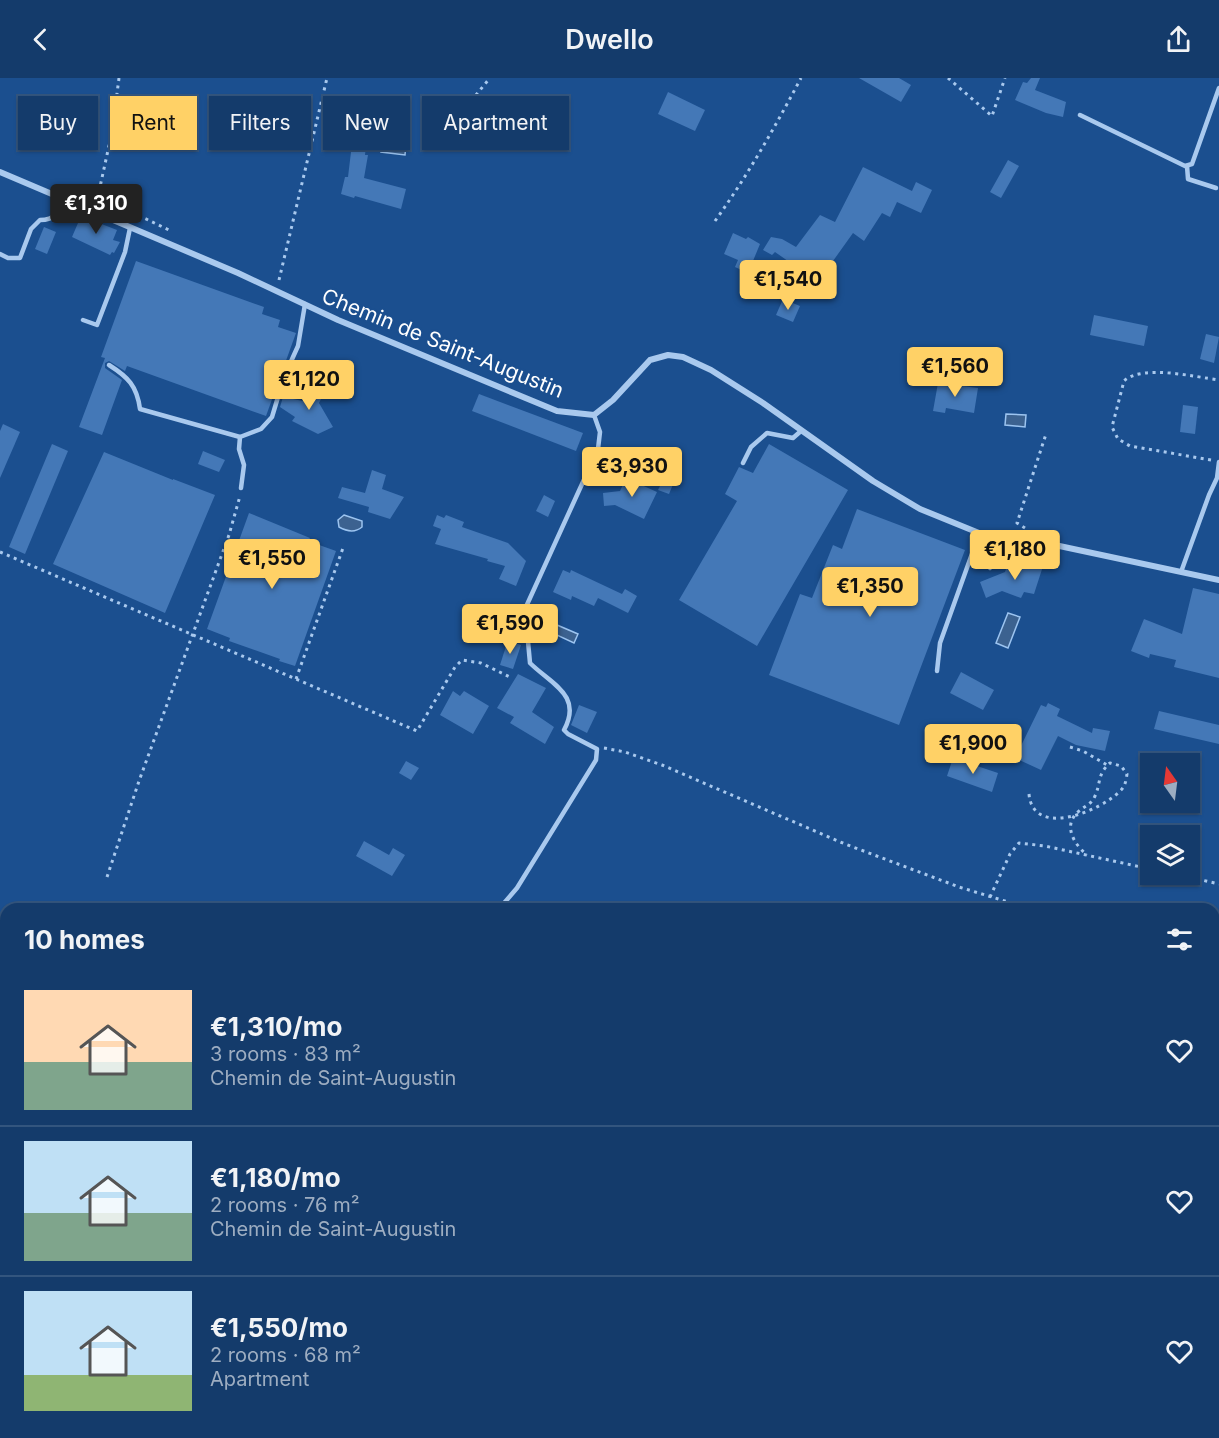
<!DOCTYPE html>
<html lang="en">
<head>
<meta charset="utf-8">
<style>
  :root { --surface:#143b6b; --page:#214673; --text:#f1f3f6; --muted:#9dadc1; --line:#33557e; --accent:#ffd166 }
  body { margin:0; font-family:Inter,sans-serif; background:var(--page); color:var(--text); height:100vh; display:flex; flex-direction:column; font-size:22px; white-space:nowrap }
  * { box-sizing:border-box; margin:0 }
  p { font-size:20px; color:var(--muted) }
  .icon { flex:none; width:33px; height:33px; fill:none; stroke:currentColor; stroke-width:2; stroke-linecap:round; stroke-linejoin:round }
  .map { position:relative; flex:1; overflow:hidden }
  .sheet { position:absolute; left:0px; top:825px; width:1220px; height:536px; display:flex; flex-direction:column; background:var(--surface); border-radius:18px 18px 0 0; box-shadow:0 2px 4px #0004,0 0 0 2px var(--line) }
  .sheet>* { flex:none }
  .banner { position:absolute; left:18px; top:18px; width:600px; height:54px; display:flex; gap:12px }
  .needle { width:39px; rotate:346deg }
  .fabs { position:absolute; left:1140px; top:675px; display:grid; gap:12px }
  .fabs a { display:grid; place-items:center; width:60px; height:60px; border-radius:0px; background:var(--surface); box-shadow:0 2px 4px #0004,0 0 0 2px var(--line); font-size:30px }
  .price { position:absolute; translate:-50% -51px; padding:0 14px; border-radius:6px; background:var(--accent); color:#111; font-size:20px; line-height:39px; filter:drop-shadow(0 2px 3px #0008) }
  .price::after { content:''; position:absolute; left:50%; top:36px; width:18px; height:14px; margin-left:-9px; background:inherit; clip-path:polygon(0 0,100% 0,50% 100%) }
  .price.on { background:#222; color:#fff }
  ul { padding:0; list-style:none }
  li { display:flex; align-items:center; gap:18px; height:150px; padding:0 24px }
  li+li { border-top:2px solid var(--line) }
  li span { display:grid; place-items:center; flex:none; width:168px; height:120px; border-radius:0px; color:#555 }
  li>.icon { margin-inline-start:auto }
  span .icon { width:72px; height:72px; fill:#fffc; stroke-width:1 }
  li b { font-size:26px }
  h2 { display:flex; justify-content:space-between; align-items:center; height:72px; padding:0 24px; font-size:26px }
  .pill { padding:0 21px; border-radius:0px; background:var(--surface); box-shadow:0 2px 4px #0004,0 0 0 2px var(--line); font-size:21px; line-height:54px }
  .pill.on { background:var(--accent); color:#111 }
  header { display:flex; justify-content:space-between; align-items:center; height:78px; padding:0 24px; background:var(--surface); font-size:27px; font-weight:600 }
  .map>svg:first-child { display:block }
</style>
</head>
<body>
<header><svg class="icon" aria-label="back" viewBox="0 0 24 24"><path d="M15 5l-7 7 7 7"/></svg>Dwello<svg class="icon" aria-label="share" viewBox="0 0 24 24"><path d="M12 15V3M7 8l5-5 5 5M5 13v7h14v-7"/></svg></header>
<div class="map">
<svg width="1219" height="1360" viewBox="0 0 1219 1360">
  <rect width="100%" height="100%" fill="#1b4f8f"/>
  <path fill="#2e69ad" d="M303,1354H384V1355L383,1360H299Z"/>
  <g fill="#3c6290" stroke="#9cc4f0" stroke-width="1.5">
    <path d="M383,63L406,66L405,77L381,74Z"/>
    <path d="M1006,336L1026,337L1025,349L1005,347Z"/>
    <path d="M344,437L362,443V449C355,455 346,453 339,449L338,442Z"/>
    <path d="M1008,535L1020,539L1008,570L996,565Z"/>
    <path d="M550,544L578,556L574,565L546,552Z"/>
  </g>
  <g fill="#4478b7">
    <path d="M859,0H899L911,7L901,24Z"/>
    <path d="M1031,0H1040L1035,12L1066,24L1063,39L1046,35L1015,22L1023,4L1027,5Z"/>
    <path d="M668,14L705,32L695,53L658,36Z"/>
    <path d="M357,42H369L365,77H368L364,100L406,111L401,131L355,118L354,120L341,116L345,99H348L351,74L343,72L345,58L353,59Z"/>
    <path d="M1008,82L1019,88L1001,120L990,114Z"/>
    <path d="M863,89L912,113L916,104L932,112L921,135L897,124L890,139L882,135L864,163L853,155L818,204L775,174L772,177L763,172L771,159L782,161L796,169L820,137L835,144Z"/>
    <path d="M81,138L117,152L113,162L120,164L114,175L112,174L110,177L72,159Z"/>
    <path d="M44,149L56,154L47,176L35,171Z"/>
    <path d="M733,155L746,161L748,159L760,166L748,195L735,189L738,182L724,176Z"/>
    <path d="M136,183L264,229L262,236L280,242L278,249L296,255L266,338L127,288L125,293L109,283L105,285V290L122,302L102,357L79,349L105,280L101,279Z"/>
    <path d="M783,221L800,228L793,244L776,237Z"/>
    <path d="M1094,237L1148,248L1144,268L1090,257Z"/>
    <path d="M1206,256L1219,259L1214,285L1200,281Z"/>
    <path d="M938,305L978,310L974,335L946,330L945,335L933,333Z"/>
    <path d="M312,307L325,313L319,325L333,349L318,356L292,343L295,339L280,329L283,319L303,323Z"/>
    <path d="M479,316L583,355L576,373L472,333Z"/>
    <path d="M1183,327L1198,329L1195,356L1180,354Z"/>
    <path d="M3,346L20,354L0,400V353Z"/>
    <path d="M52,366L68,373L25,476L9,469Z"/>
    <path d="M769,366L848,412L757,568L679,522L737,423L725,416L739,389L753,395Z"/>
    <path d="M203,373L225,382L219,394L198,386Z"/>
    <path d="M104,374L173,402V401L215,417L165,535L53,486Z"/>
    <path d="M372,392L386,397L382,411L404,419L390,441L368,434L369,429L338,420L342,409L365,415Z"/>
    <path d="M626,400L657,414L644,441L615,427L604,428L603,415L620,413Z"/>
    <path d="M664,400L674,404L669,416L658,412Z"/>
    <path d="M544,417L555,423L548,439L536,433Z"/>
    <path d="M857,431L965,472L899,647L769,597L800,516L812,520L833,467L842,471Z"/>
    <path d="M249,435L310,460L308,463L336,473L295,588L279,583L280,581L229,563L230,560L207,551Z"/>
    <path d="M437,437L444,440L446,437L464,444L462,449L508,465L526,483L516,508L499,501L505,488L487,483L488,481L435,466L441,451L433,448Z"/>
    <path d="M1023,484L1044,485L1034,516L1024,514L1021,520L1002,513L986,520L980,504L1005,494L1007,488L1021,490Z"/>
    <path d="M563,492L570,495L571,492L622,516L625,511L637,518L628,535L598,520L594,528L572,518L571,522L553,514Z"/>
    <path d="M1193,510L1219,516V600L1174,589L1176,582L1150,576L1149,580L1131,573L1144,541L1182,556Z"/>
    <path d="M508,562L521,567L513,591L500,587Z"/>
    <path d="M961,594L994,612L983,632L950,615Z"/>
    <path d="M518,596L546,610L532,634L554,649L545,666L510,645L514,639L497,630Z"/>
    <path d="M453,613L460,618L464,613L489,628L473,656L440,637Z"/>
    <path d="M1048,625L1060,631L1057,638L1092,655L1093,650L1110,653L1105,673L1076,667L1058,658L1041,692L1015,680L1041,627L1046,629Z"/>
    <path d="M579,627L597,634L587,655L571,647Z"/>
    <path d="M1159,633L1219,647V666L1154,651Z"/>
    <path d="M953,680L998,695L992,714L947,698Z"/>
    <path d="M406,683L419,690L411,702L399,695Z"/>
    <path d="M364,763L389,777L393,770L405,777L392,798L356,778Z"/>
  </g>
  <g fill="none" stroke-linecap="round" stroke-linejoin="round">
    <g stroke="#a9c9ee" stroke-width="3" stroke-dasharray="3 4.5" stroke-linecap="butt">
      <path d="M119,0L112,54L98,118L171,153"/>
      <path d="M948,0L992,38L1005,0"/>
      <path d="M448,61L456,41L490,0"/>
      <path d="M715,143C748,97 775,49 801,0"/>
      <path d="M279,202L327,0"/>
      <path d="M1211,382L1130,368L1118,361L1112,349L1124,303C1142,286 1195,299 1219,302"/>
      <path d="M1025,450L1017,445L1046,356"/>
      <path d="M0,474L417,653L455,589L462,582L481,585L512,600"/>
      <path d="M296,601L343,470"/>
      <path d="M1070,669L1083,673L1107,687"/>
      <path d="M604,670L625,674L662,687L845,766L959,809L1031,831"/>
      <path d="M1029,716C1033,761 1101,733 1120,713C1125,709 1126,703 1127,696L1121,688L1110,685C1097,696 1101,705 1095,718C1091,727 1084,728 1078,734C1062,748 1075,767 1087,777"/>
      <path d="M1175,796L1219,806"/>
      <path d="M107,799L139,703L229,457L240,418"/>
      <path d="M990,819L1010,776L1019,765L1045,768L1150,791"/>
      <path d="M1214,883L1219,885"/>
      <path d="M606,1360L607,1354"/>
    </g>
    <g stroke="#a9c9ee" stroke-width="4.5">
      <path d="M1080,37L1185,88L1192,86L1219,10"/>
      <path d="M1187,88L1188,101L1216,110"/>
      <path d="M0,176L8,180H20L31,151L40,142C55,142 60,134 64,121"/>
      <path d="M83,242L97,247L125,174L130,150"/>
      <path d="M291,284L298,291L322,302"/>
      <path d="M109,287C128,299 137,308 140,331L240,359"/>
      <path d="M743,385L751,369L767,355L793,360L801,353"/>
      <path d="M241,410L244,387L239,371L240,359L261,351L272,339L284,299L298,268L305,226"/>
      <path d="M979,455L973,473L990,490"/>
      <path d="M1181,494L1209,417L1217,400L1219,384"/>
      <path d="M937,593L940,565L973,473"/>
      <path d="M499,831L517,810L596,682L597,671L568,656L564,652C583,617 551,606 530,585L525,531L598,371L600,354L594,337"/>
      <path d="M0,908L6,918"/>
      <path d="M0,950L6,956"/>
      <path d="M2,1193L1,1121L6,1043"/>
      <path d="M1214,1324L1219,1325"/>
      <path d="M91,1354V1360"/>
      <path d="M485,1354V1359"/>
      <path d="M736,1360L737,1354"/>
      <path d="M1112,1360L1113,1354"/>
    </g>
    <g stroke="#a9c9ee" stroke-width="6">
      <path d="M0,94L238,195L338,242L557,333L594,337L613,322L650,282L668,277L683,279L711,292L763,325L873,403L920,431L979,455L1036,463L1219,502"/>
      <path d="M0,1193H6"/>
      <path d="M1214,1235L1219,1233"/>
      <path d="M389,1360L390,1354"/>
    </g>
  </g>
  <g text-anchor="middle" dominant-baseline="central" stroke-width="4.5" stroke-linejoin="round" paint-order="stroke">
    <g font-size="21" fill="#fff" stroke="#1b4f8f">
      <text transform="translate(443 265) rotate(22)">Chemin de Saint-Augustin</text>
    </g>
  </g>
</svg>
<div class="fabs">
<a><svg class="needle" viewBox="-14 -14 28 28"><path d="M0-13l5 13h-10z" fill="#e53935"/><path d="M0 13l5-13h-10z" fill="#9dadc1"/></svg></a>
<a><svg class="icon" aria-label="layers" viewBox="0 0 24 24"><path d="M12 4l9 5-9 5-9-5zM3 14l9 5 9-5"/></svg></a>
</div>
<b class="price on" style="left:96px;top:157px">€1,310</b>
<b class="price" style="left:788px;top:233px">€1,540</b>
<b class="price" style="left:955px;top:320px">€1,560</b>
<b class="price" style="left:309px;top:333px">€1,120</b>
<b class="price" style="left:632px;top:420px">€3,930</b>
<b class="price" style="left:1015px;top:503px">€1,180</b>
<b class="price" style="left:272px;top:512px">€1,550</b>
<b class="price" style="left:870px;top:540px">€1,350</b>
<b class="price" style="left:510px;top:577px">€1,590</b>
<b class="price" style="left:973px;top:697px">€1,900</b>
<div class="banner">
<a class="pill">Buy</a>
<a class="pill on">Rent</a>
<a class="pill">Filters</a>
<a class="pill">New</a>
<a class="pill">Apartment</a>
</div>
<section class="sheet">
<h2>10 homes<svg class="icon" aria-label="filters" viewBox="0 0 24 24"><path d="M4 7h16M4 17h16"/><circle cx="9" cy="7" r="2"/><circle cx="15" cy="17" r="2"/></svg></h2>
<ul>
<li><span style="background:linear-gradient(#ffd9b3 60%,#7fa58c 0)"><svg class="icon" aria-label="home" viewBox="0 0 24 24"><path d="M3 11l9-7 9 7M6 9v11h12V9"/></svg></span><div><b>€1,310/mo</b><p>3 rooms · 83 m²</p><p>Chemin de Saint-Augustin</p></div><svg class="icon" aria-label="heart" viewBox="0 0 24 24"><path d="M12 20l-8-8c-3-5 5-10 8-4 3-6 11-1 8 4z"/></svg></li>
<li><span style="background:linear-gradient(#bfe0f5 60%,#7fa58c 0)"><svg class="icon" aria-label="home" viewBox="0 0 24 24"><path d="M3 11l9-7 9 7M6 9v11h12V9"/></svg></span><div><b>€1,180/mo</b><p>2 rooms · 76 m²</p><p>Chemin de Saint-Augustin</p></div><svg class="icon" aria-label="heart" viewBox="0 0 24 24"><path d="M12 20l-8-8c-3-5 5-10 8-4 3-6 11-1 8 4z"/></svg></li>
<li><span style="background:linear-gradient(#bfe0f5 70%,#8fb573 0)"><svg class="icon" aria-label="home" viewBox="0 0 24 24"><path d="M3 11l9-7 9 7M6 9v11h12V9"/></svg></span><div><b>€1,550/mo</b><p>2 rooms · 68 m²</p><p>Apartment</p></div><svg class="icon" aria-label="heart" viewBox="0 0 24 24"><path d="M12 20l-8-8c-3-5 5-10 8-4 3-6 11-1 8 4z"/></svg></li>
</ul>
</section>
</div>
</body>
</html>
